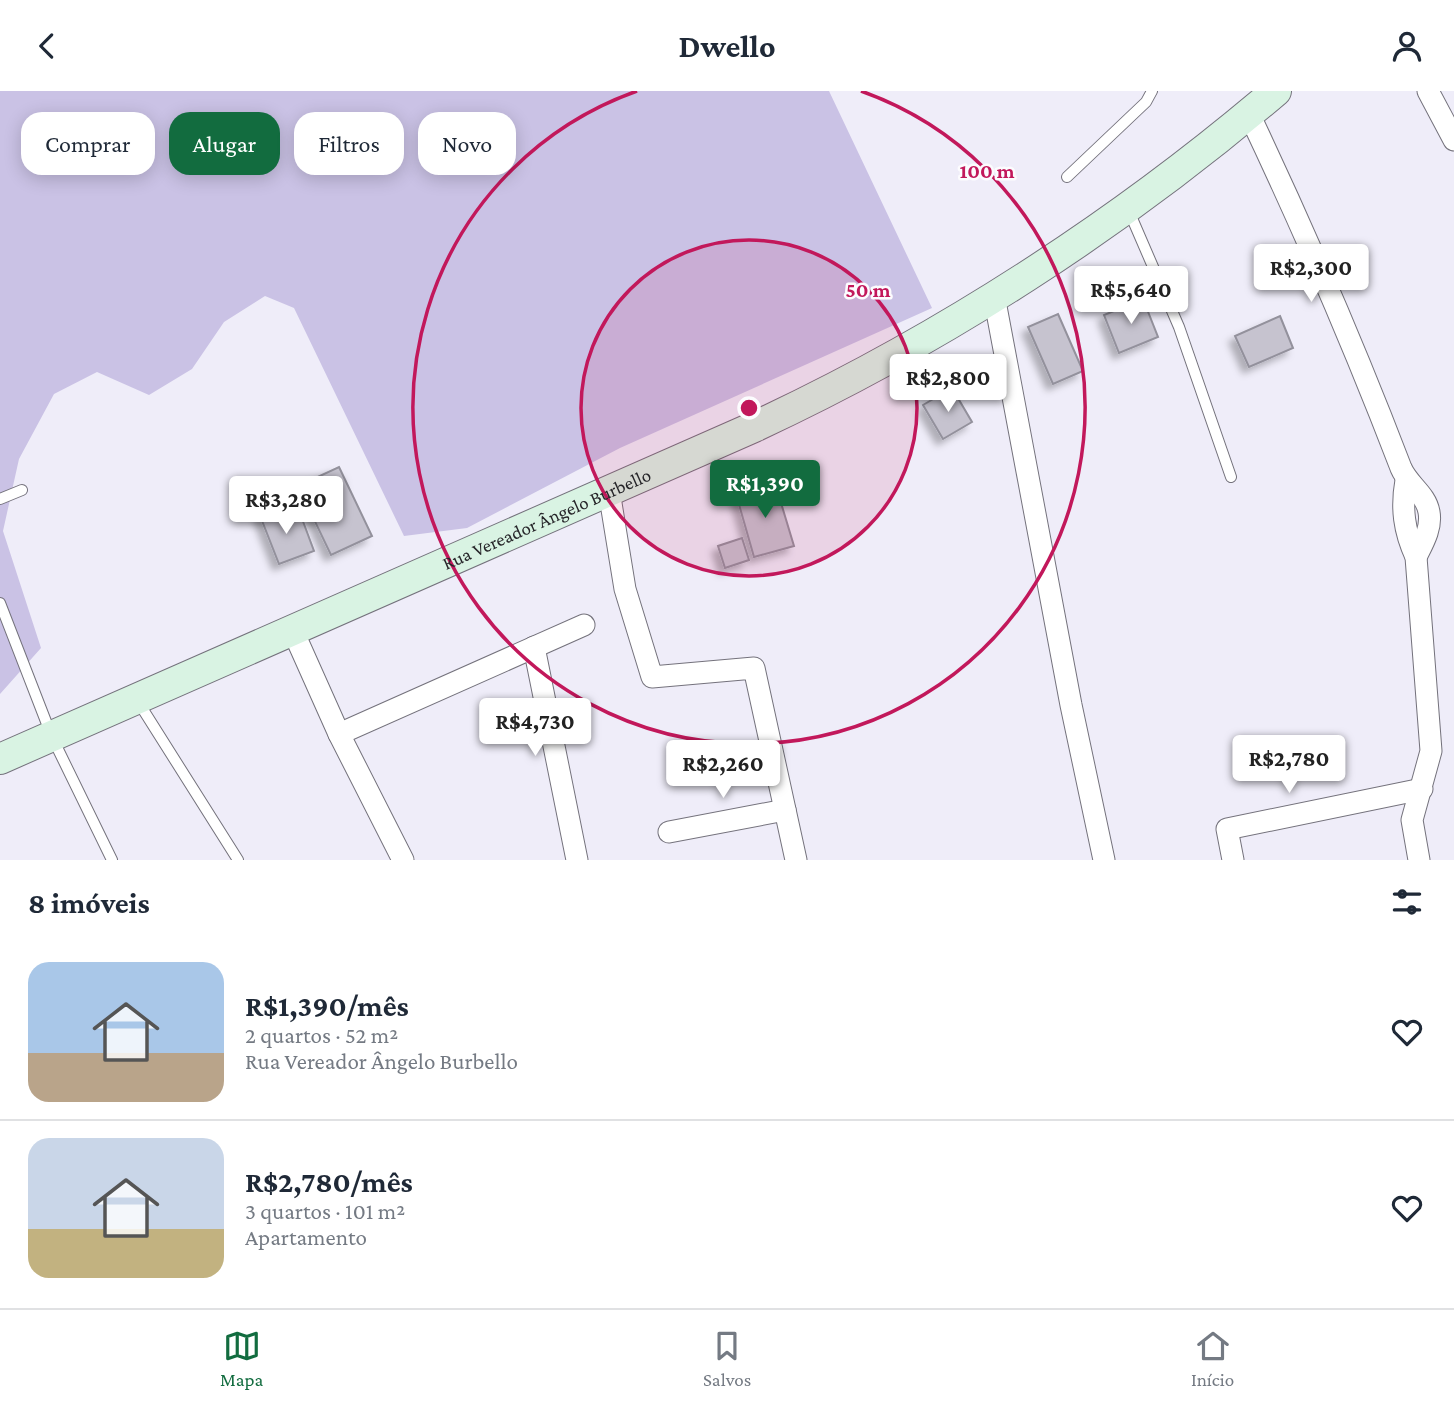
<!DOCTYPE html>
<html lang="pt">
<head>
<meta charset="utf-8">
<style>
  :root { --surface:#fff; --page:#f2f2f3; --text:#1f2937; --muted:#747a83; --line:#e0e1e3; --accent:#126c3f }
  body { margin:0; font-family:"Crimson Pro",serif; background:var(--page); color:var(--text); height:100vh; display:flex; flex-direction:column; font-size:26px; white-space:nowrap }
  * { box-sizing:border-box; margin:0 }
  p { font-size:23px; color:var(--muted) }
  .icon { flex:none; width:38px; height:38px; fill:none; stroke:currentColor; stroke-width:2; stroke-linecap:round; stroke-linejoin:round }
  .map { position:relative; height:769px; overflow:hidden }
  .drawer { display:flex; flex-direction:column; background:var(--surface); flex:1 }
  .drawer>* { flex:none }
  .hud { position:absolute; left:21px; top:21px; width:700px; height:63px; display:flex; gap:14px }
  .price { position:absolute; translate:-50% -60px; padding:0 16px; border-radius:7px; background:#fff; color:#222; font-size:23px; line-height:46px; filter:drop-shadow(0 2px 4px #0008) }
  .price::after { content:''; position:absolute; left:50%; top:42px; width:21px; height:16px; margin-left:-10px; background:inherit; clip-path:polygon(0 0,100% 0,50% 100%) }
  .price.on { background:var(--accent); color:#fff }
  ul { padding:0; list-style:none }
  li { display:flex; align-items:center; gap:21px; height:175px; padding:0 28px }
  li+li { border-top:2px solid var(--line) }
  li span { display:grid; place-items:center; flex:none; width:196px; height:140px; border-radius:21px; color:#555 }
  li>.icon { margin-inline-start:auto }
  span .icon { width:84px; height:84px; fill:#fffc; stroke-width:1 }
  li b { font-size:30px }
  h2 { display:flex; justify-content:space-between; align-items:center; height:84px; padding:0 28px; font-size:30px }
  .chip { padding:0 24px; border-radius:21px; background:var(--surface); box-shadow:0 4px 18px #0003; font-size:24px; line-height:63px }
  .chip.on { background:var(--accent); color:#fff }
  header { display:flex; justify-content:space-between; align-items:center; height:91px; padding:0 28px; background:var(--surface); font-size:32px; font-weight:700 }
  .tabs { display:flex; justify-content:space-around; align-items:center; height:98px; border-top:2px solid var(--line); background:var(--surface); font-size:19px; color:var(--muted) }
  .tabs a { display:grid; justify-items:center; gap:4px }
  .tabs .on { color:var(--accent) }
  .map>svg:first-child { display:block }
</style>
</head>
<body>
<header><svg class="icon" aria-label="back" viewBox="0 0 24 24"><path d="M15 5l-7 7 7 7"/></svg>Dwello<svg class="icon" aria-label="person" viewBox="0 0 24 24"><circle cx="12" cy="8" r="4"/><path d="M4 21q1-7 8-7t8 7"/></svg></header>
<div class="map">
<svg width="1454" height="769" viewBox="0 0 1454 769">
  <defs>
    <filter id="shadow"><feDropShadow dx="-6" dy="6" stdDeviation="3.5" flood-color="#0004"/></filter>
  </defs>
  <rect width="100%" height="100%" fill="#efedf9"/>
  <path fill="#cac2e5" d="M0,0H829L932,217L620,357L467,437L404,445L294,217L265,205L224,231L192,278L149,304L97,281L54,303L19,368L3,440L41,557L0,603Z"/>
  <g fill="#c6c3cf" stroke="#93919c" stroke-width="2" filter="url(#shadow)">
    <path d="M1143,208L1158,246L1119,262L1104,224Z"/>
    <path d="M1058,223L1083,280L1053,293L1028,236Z"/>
    <path d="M1280,225L1293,257L1249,276L1235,245Z"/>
    <path d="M952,297L972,331L943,348L923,314Z"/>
    <path d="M339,376L372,445L331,464L298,395Z"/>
    <path d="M775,392L794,455L754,466L736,403Z"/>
    <path d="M278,415L285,432L301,425L314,460L279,473L259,422Z"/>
    <path d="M742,447L749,469L725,477L718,455Z"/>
  </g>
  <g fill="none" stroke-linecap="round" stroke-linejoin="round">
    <defs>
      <g id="service">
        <path d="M1067,86L1146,11L1152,0"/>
        <path d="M1128,118L1179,236L1231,386"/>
        <path d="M0,408L22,399"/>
        <path d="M0,512L52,646L112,769"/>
        <path d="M137,609L238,769"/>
      </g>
      <g id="minor">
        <path d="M1428,0L1454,49"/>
        <path d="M1249,23C1304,139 1355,257 1401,377C1408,394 1426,403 1429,421C1432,437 1423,452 1416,466"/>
        <path d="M994,205L1071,614L1104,769"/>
        <path d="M1406,389C1401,417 1404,440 1416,466L1431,660L1412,729L1419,769"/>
        <path d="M609,400L625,498L652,586L754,577L796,769"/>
        <path d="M293,540L339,643L403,769"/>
        <path d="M534,556L577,769"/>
        <path d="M339,643L584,534"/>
        <path d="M669,741L785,719"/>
        <path d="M1233,769L1227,738L1422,698"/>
      </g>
      <g id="secondary">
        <path id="s1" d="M0,668L754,336C941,249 1119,134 1276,0"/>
      </g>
    </defs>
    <use href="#service" stroke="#74727c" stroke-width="12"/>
    <use href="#minor" stroke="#74727c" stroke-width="23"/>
    <use href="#secondary" stroke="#74727c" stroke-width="32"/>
    <use href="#service" stroke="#fff" stroke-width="10"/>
    <use href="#minor" stroke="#fff" stroke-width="21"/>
    <use href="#secondary" stroke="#d9f3e3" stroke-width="30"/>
  </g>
  <circle cx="749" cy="317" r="168" fill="#c2185b" fill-opacity=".12"/>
  <g fill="none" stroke="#c2185b" stroke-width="3.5">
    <circle cx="749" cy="317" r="168"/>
    <path d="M861 0A336 336 0 1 1 637 0"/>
  </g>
  <g text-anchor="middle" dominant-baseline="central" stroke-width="5" stroke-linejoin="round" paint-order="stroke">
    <g font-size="19" fill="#262529" stroke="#fcfcfe">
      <text stroke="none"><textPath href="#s1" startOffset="597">Rua Vereador Ângelo Burbello</textPath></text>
    </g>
  </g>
  <circle cx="749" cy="317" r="10" fill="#c2185b" stroke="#fcfcfe" stroke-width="3.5"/>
  <g font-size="21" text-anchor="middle" font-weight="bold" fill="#c2185b" stroke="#fcfcfe" stroke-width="5" stroke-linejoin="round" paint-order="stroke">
    <text x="987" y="87">100 m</text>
    <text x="868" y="206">50 m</text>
  </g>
</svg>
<b class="price" style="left:1311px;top:213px">R$2,300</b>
<b class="price" style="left:1131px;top:235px">R$5,640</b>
<b class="price" style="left:948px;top:323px">R$2,800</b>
<b class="price on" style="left:765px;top:429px">R$1,390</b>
<b class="price" style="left:286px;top:445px">R$3,280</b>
<b class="price" style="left:535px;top:667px">R$4,730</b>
<b class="price" style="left:1289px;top:704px">R$2,780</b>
<b class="price" style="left:723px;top:709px">R$2,260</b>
<div class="hud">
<a class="chip">Comprar</a>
<a class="chip on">Alugar</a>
<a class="chip">Filtros</a>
<a class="chip">Novo</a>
</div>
</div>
<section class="drawer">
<h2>8 imóveis<svg class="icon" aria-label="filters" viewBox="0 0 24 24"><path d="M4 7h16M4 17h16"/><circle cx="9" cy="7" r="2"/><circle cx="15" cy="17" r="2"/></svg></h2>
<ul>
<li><span style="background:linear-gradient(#a9c7e8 65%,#b9a48a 0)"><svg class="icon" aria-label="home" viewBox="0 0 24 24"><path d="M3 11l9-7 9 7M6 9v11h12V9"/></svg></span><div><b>R$1,390/mês</b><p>2 quartos · 52 m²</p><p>Rua Vereador Ângelo Burbello</p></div><svg class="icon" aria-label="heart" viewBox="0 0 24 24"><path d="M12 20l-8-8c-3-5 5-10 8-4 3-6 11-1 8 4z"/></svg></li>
<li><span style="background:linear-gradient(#c9d6e8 65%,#c2b280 0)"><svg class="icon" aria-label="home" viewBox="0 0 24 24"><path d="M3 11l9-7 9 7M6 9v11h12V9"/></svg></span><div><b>R$2,780/mês</b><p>3 quartos · 101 m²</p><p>Apartamento</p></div><svg class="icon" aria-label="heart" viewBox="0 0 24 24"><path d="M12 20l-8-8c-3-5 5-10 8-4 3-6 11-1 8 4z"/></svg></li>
</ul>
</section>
<nav class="tabs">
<a class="on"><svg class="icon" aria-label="map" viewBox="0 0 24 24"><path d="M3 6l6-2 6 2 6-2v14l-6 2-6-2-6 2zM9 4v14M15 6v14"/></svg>Mapa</a>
<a><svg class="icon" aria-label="saved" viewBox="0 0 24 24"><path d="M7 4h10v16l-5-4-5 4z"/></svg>Salvos</a>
<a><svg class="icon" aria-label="home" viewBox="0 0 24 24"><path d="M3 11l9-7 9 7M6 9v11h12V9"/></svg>Início</a>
</nav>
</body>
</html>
